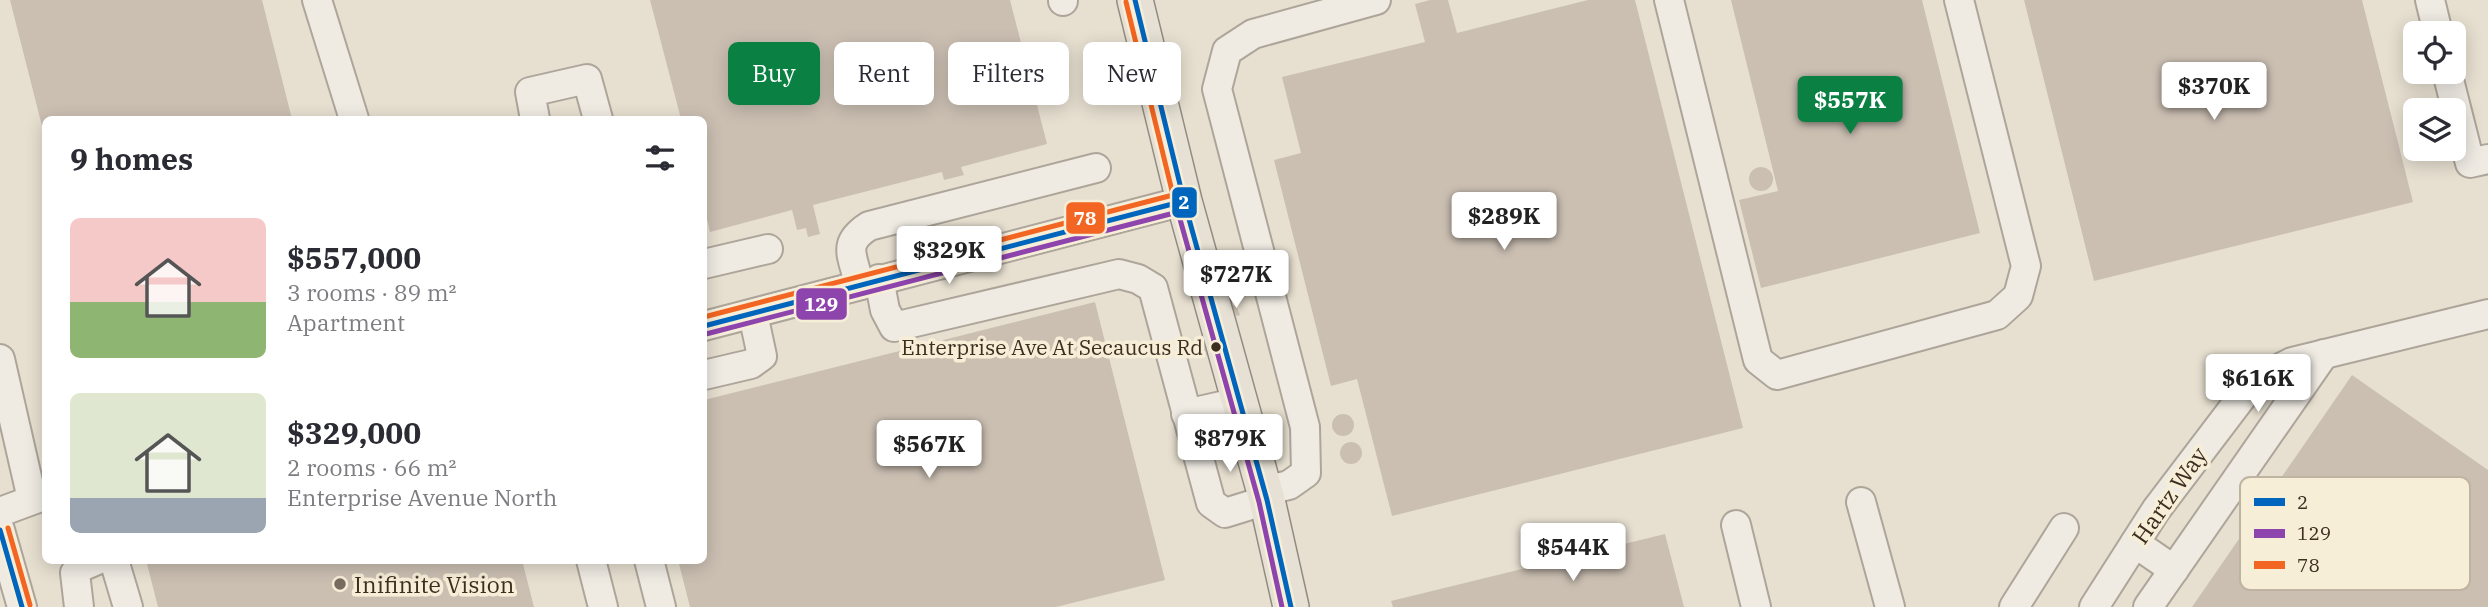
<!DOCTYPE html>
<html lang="en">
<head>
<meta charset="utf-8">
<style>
  :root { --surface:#fff; --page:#f7f7f7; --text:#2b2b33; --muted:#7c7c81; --accent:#0b8043 }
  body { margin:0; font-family:"IBM Plex Serif",serif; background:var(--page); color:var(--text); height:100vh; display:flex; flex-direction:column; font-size:26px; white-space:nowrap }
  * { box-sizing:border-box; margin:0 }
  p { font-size:23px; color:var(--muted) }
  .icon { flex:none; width:38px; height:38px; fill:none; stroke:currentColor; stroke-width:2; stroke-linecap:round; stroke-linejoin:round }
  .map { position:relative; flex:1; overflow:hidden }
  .sheet { position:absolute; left:42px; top:116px; width:665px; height:448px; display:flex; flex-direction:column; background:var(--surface); border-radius:10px; box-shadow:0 4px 18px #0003 }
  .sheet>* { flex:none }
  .guide { position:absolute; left:728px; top:42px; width:665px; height:63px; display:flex; gap:14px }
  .tools { position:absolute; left:2403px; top:21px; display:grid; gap:14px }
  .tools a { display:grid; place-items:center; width:63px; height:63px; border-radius:10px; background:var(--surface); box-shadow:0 4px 18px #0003; font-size:35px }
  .price { position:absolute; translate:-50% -60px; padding:0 16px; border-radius:7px; background:#fff; color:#222; font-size:23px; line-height:46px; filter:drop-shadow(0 2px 4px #0008) }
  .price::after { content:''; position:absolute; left:50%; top:42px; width:21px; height:16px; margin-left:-10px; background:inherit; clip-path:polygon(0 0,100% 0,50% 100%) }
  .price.selected { background:var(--accent); color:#fff }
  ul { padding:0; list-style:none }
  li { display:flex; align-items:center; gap:21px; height:175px; padding:0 28px }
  li span { display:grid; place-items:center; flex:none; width:196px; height:140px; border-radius:10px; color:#555 }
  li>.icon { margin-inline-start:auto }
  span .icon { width:84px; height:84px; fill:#fffc; stroke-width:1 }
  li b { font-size:30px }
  h2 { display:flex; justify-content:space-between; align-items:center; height:84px; padding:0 28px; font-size:30px }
  .chip { padding:0 24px; border-radius:10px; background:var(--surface); box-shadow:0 4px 18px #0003; font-size:24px; line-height:63px }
  .chip.selected { background:var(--accent); color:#fff }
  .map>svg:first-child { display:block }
</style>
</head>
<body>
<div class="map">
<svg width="2488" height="607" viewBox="0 0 2488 607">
  <rect width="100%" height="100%" fill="#e7e0d1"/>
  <g fill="#cbbfb2">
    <path d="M10,0H262L292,119H46L45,138Z"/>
    <path d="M650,0H1010L1047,144L961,167L964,175L944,180L942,172L813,205L820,234L808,237L806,228L797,230L792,210L710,232L704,206V119H681Z"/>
    <path d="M1430,0H1448L1457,33L1588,0H1635L1743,428L1392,516L1357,379L1331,386L1274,160L1301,153L1282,77L1425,42L1415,4Z"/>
    <path d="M1731,0H1922L1980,233L1761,288L1739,200L1778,191Z"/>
    <path d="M2024,0H2362L2413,202L2094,281Z"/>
    <circle cx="1761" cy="179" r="12"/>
    <path d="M1095,302L1165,580L1056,607H690L678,560H704V400Z"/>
    <path d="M1236,305L1240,315L1236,316L1232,306Z"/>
    <path d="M1204,344L1207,355L1203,356L1200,345Z"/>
    <path d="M2352,375L2488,470V607H2192Z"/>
    <circle cx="1343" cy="425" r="11"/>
    <circle cx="1351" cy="453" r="11"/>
    <path d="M1665,534L1684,607H1393L1391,601Z"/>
    <path d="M146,560H522L534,607H158Z"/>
  </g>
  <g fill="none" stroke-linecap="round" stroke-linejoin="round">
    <defs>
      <g id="minor">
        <path d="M317,0L354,119"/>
        <path d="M1063,0V1"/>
        <path d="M1669,0L1758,360L1777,375L1997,315L2018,296L2026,266L1959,0"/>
        <path d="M2430,0L2438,33"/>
        <path d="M2447,72L2470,163L2488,159"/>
        <path d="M535,119L530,92L587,79L598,119"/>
        <path d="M704,264L768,249"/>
        <path d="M879,279L885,310L894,327L1119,274L1138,279L1153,288L1211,503L1225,513L1267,500"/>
        <path d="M859,284C853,255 841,244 869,226L1096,168"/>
        <path d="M704,326L1184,201"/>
        <path d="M0,359L32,499"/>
        <path d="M704,375L751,364L762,356L753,314"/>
        <path d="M1186,414L1239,402"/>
        <path d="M1264,491L1289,485L1306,473L1305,427L1217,89L1227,51L1253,34L1376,0"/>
        <path d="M1861,502L1890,607"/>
        <path d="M0,512L46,495"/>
        <path d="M1736,525L1756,607"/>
        <path d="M0,530L22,607"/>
        <path d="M2135,543L2174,570"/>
        <path d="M114,560L128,607"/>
        <path d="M591,560L603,607"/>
        <path d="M649,560L661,607"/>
        <path d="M79,607L75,573L81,567L97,560"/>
        <path d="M2014,607L2064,528"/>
        <path d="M2094,607L2156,510L2254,381L2292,362L2488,314"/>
        <path d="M2148,607L2324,354"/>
      </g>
      <path id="major" d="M1135,0L1184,201L1267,500L1291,607"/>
    </defs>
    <use href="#minor" stroke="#ada599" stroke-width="32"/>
    <use href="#major" stroke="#928b80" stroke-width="38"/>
    <use href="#minor" stroke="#efebe3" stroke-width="28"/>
    <use href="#major" stroke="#e6e1d4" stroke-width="35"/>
    <defs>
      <g id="bus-1">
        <path d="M1135,0L1184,201L1267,500L1291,607"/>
        <path d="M704,326L1184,201"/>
        <path d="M0,530L22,607"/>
      </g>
      <path id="bus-2" d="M706,334L1178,212L1259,502L1282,607"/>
      <g id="bus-3">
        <path d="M704,317L1173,195L1126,2"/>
        <path d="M8,528L30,605"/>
      </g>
    </defs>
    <use href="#bus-1" stroke="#f7eed8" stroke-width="10"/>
    <use href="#bus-2" stroke="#f7eed8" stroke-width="10"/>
    <use href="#bus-3" stroke="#f7eed8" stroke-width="10"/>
    <use href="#bus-1" stroke="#0065bd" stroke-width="5"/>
    <use href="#bus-2" stroke="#8e44ad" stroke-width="5"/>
    <use href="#bus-3" stroke="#f26522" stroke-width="5"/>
  </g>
  <circle fill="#3d2e20" stroke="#f7eed8" stroke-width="2.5" cx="1216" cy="347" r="6"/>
  <circle fill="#786c5e" stroke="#f7eed8" stroke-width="2.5" cx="340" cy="584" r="7"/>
  <g text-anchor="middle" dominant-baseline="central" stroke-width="7" stroke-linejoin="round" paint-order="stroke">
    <g font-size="21" fill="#3d2e20" stroke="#f7eed8" text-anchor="end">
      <text x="1203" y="347">Enterprise Ave At Secaucus Rd</text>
    </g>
    <g font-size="23" fill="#3d2e20" stroke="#f7eed8">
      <text transform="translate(2169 495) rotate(-55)">Hartz Way</text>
    </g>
    <g font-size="23" fill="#3d2e20" stroke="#f7eed8" text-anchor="start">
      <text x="354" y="584">Inifinite Vision</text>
    </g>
  </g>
  <rect x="2240" y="477" width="230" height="113" rx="10" fill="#f7eed8" stroke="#bfb4a1" stroke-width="2"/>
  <rect x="2254" y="498" width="31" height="8" fill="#0065bd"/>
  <rect x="2254" y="529" width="31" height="9" fill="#8e44ad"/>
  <rect x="2254" y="561" width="31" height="8" fill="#f26522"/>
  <g font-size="19" fill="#3d2e20">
    <text x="2297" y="509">2</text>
    <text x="2297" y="540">129</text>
    <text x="2297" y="572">78</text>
  </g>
  <g stroke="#f7eed8" stroke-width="2.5">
    <rect x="1171" y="186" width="27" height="33" rx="7" fill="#0065bd"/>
    <rect x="1065" y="201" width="41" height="34" rx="7" fill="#f26522"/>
    <rect x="795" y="287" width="53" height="34" rx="7" fill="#8e44ad"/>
  </g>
  <g font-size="19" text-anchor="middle" font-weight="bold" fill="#fff">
    <text x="1184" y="209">2</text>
    <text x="1085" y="225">78</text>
    <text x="821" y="311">129</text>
  </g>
</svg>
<div class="tools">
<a><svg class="icon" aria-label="locate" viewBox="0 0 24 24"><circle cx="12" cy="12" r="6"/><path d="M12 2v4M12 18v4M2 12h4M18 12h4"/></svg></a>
<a><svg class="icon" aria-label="layers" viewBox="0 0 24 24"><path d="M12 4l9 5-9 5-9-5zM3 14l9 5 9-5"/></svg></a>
</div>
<b class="price" style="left:2214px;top:122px">$370K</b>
<b class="price selected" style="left:1850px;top:136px">$557K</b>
<b class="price" style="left:1504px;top:252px">$289K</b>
<b class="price" style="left:949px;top:286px">$329K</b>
<b class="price" style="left:1236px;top:310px">$727K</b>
<b class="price" style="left:2258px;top:414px">$616K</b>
<b class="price" style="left:1230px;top:474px">$879K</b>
<b class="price" style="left:929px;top:480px">$567K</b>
<b class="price" style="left:1573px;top:583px">$544K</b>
<div class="guide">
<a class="chip selected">Buy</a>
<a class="chip">Rent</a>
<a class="chip">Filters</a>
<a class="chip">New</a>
</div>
<section class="sheet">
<h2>9 homes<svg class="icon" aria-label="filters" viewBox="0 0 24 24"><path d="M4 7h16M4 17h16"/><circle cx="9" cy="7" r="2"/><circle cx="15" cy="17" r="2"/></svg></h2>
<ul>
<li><span style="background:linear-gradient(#f6c9c9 60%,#8fb573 0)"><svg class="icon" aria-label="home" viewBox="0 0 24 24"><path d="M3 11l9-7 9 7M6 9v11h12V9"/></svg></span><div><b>$557,000</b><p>3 rooms · 89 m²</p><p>Apartment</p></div></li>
<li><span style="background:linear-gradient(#dfe7d0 75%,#9aa5b1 0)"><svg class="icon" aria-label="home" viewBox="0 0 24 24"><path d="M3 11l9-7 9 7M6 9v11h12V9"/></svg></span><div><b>$329,000</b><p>2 rooms · 66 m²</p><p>Enterprise Avenue North</p></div></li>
</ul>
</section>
</div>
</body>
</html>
